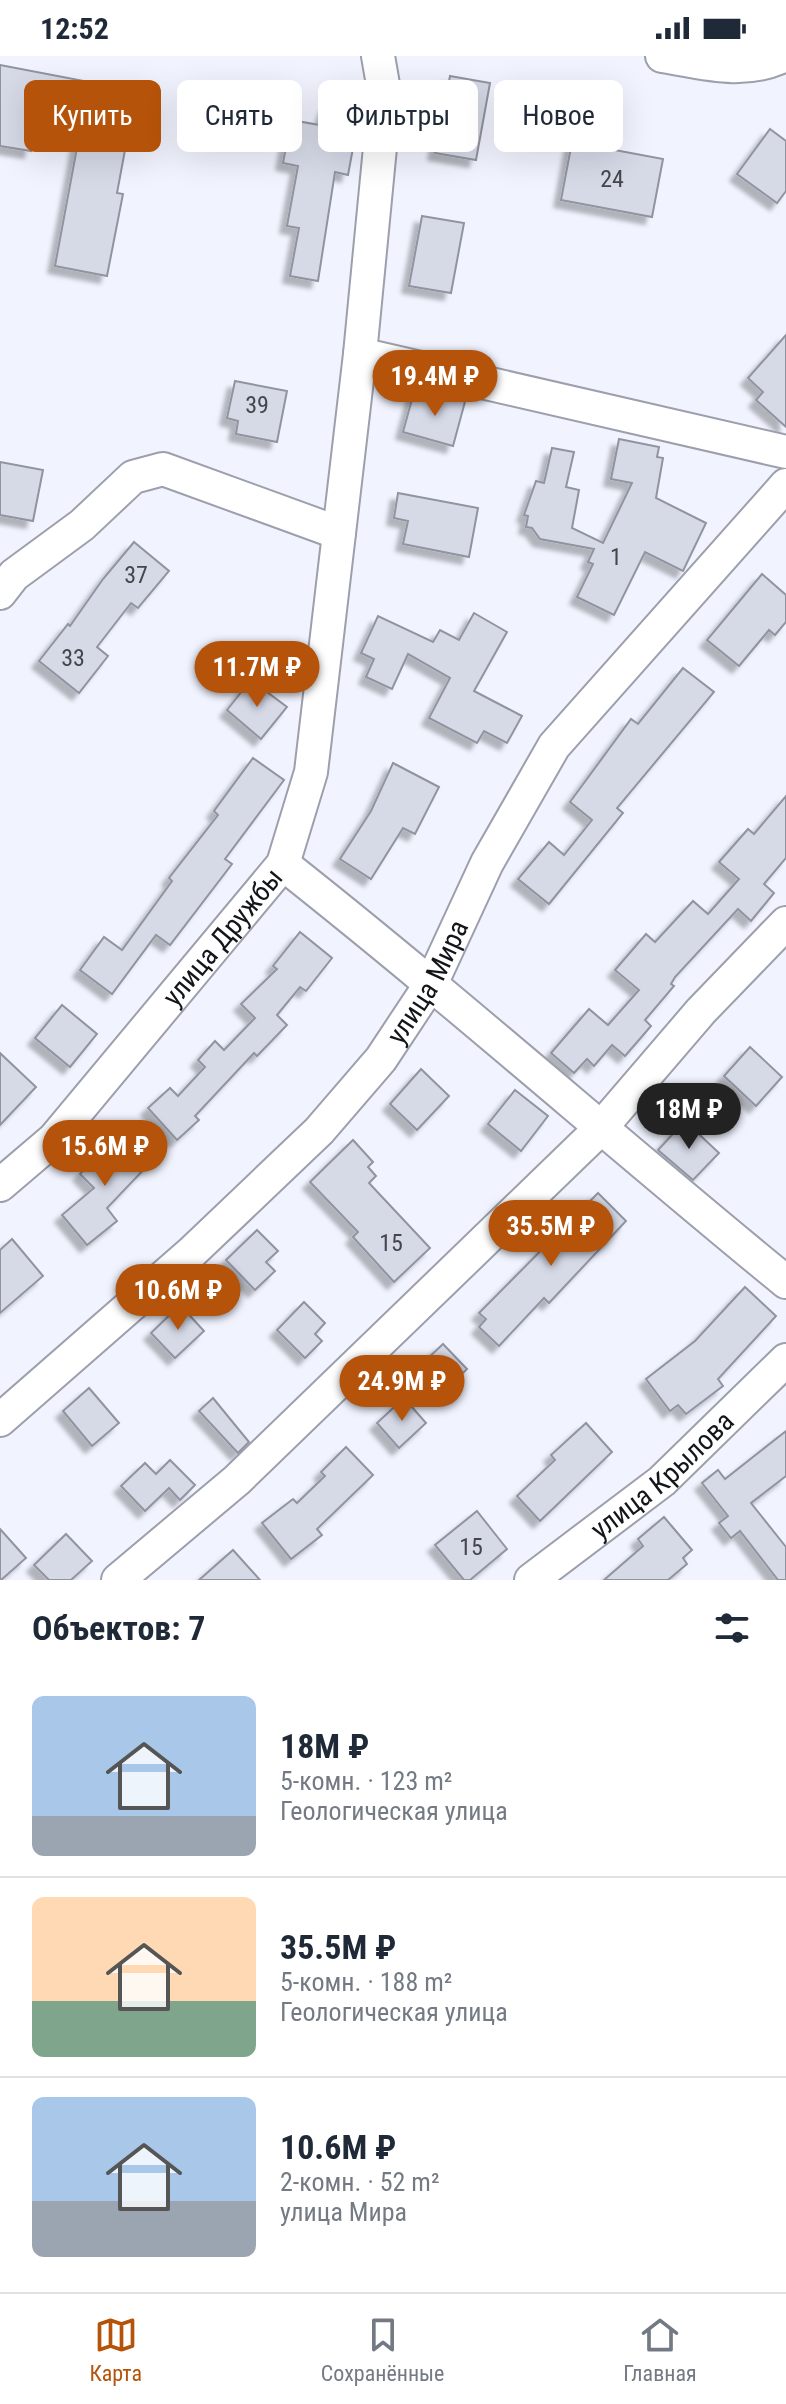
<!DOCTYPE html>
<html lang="ru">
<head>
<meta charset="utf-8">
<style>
  :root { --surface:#fff; --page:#f6f6f7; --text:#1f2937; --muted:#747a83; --line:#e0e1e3; --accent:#b45309 }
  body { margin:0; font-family:"Roboto Condensed",sans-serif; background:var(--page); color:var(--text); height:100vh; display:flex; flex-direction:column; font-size:30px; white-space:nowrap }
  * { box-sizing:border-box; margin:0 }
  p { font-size:26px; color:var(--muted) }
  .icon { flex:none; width:44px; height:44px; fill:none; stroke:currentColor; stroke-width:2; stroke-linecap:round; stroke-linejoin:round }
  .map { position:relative; height:1524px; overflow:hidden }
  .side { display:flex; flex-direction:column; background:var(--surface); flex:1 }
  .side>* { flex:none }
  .banner { position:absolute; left:24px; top:24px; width:738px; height:72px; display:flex; gap:16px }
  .price { position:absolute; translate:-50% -68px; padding:0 18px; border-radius:28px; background:var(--accent); color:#fff; font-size:26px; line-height:52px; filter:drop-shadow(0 2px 4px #0008) }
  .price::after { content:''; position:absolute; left:50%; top:48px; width:24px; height:18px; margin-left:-12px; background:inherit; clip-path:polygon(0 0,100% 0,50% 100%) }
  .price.on { background:#222; color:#fff }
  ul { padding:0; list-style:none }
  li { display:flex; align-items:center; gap:24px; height:200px; padding:0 32px }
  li+li { border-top:2px solid var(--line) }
  li span { display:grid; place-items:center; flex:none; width:224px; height:160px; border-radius:12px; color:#555 }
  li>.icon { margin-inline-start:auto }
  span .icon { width:96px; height:96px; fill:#fffc; stroke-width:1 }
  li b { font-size:34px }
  h2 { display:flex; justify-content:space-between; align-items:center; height:96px; padding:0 32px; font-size:34px }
  .chip { padding:0 28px; border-radius:12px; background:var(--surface); box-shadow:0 8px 32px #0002; font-size:28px; line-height:72px }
  .chip.on { background:var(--accent); color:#fff }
  .status { display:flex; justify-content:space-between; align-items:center; height:56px; padding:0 40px; background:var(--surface); direction:ltr }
  .status svg { height:22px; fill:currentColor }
  .menu { display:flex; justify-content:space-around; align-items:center; height:112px; border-top:2px solid var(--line); background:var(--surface); font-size:22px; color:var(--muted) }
  .menu a { display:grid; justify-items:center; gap:4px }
  .menu .on { color:var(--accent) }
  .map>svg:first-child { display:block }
</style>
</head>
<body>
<div class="status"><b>12:52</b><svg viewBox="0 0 49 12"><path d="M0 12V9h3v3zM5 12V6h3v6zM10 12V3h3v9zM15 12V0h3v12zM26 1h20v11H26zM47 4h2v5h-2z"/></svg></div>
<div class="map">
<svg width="786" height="1524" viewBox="0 0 786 1524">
  <defs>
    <filter id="shadow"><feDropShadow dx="-7" dy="7" stdDeviation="2" flood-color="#0004"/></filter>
  </defs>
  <rect width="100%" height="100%" fill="#f1f4ff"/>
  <g fill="#d6dae7" stroke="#9194a0" stroke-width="2" filter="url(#shadow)">
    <path d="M0,9L136,35L117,137L123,138L107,220L55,210L79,81L35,72L31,95L0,90Z"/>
    <path d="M450,20L490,27L476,104L435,97Z"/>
    <path d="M336,48L349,52L346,74L356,76L348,119L335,116L318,225L290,220L299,172L287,170L298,110L283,107L291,64L320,69L327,49Z"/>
    <path d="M770,73L786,85V135L777,147L737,118Z"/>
    <path d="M572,86L663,103L652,161L561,144Z"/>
    <path d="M422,160L464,167L451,237L409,230Z"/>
    <path d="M786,279V371L756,344L763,336L748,322Z"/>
    <path d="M235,325L287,335L277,386L236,378L238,365L227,362Z"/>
    <path d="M414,336L446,344L448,338L466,342L453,390L403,376Z"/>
    <path d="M619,383L659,391L657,401L663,402L656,442L706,467L683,515L645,496L614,559L577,541L593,508L588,506L594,493L540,483L532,472L526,471L528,460L524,459L536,425L544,427L552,392L574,396L566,431L579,434L572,472L603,487L632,427L611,423Z"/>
    <path d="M0,406L43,414L33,465L0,459Z"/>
    <path d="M398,437L478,452L469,501L403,488L408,465L394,462Z"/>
    <path d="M134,486L169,515L138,552L131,547L97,591L108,600L79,637L39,605L68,568L70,570L103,523Z"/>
    <path d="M762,518L786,539V566L775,579L769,574L739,610L707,584Z"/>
    <path d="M474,557L507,576L474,635L522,660L507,687L484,675L477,687L429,662L450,622L408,598L392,633L366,621L374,603L361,597L378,560L433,586L440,574L459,584Z"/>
    <path d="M683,612L714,636L617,752L623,757L549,848L518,823L549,786L564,799L592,764L570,746L631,663L638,668Z"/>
    <path d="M251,624L287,651L261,683L227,654Z"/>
    <path d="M253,702L284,724L225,803L232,808L170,889L156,879L112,938L80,914L104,881L122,894L172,825L169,822L218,759L214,755Z"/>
    <path d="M393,707L439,731L415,778L403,772L371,823L340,803L371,755Z"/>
    <path d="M786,740V802L764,828L774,837L751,865L738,853L675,921L671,928L674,930L645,964L651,970L625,1000L612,989L594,1010L587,1003L574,1017L551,997L589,953L608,969L639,934L615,914L646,878L655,886L693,845L708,858L739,823L719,806L748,773L754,778Z"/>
    <path d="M300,876L332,902L306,935L300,931L277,959L287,969L257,1000L254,997L195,1060L199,1064L177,1084L148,1052L170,1032L178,1040L205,1011L198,1004L215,985L224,994L255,962L241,948L277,913L273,910Z"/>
    <path d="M62,949L97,978L70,1011L35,982Z"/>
    <path d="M750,991L782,1021L756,1050L724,1020Z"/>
    <path d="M0,997L36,1031L0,1069Z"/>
    <path d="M421,1013L449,1040L417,1074L390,1048Z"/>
    <path d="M515,1034L548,1060L521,1095L488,1068Z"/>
    <path d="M685,1065L719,1097L693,1124L658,1094Z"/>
    <path d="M118,1078L149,1108L107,1152L117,1165L87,1189L62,1159L94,1132L80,1118Z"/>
    <path d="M353,1084L373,1106L368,1111L376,1120L369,1127L430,1192L394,1226L353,1181L358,1176L310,1126Z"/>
    <path d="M598,1137L626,1165L549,1247L544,1242L499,1290L479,1271L486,1263L479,1257Z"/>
    <path d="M257,1174L278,1195L266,1206L275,1215L255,1234L226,1204Z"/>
    <path d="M12,1183L43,1220L0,1257V1194Z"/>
    <path d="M745,1231L776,1260L718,1323L723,1330L686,1358L678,1349L670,1355L646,1323L695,1285Z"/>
    <path d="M304,1246L325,1267L315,1278L322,1285L305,1302L277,1274Z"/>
    <path d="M180,1249L204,1275L175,1302L151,1277Z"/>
    <path d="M443,1288L467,1313L450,1330L426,1304Z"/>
    <path d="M89,1332L119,1367L92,1390L63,1355Z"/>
    <path d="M213,1342L249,1386L238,1397L199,1355Z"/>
    <path d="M404,1342L426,1367L399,1392L377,1367Z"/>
    <path d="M586,1367L612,1396L540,1465L517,1440L555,1404L551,1399Z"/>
    <path d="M786,1375V1420L751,1447L786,1491V1524H778L740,1475L731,1482L719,1467L728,1460L702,1427L718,1414L725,1423Z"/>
    <path d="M346,1391L373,1419L317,1473L322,1479L291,1503L262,1467L293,1443L297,1447L325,1420L321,1416Z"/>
    <path d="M170,1404L195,1429L180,1444L169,1432L145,1455L121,1430L145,1407L156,1418Z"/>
    <path d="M477,1455L507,1493L470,1524H464L435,1489Z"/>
    <path d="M664,1461L692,1494L683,1502L687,1508L668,1524H604L643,1490L638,1483Z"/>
    <path d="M0,1473L26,1502L1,1524H0Z"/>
    <path d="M66,1478L92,1505L71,1524H49L34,1509Z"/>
    <path d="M233,1494L260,1524H199Z"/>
  </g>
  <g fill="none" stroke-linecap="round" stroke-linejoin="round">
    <defs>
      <g id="minor">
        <path d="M662,0C704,7 743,19 783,0"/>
        <path d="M360,298L786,396"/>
        <path d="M0,537L14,519L82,469L133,421L163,413L339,477"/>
        <path d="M283,808C454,943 617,1088 786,1226"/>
        <path id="s1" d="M0,1129L54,1083L283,808L311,716L360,298L385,40L378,0"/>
        <path id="s2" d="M0,1364L192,1196L319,1075L381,1003L432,926L487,807L554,690L786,429"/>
        <path d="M118,1524L237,1424L599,1074L701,955L786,867"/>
        <path id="s3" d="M531,1524L662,1425L786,1304"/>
      </g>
    </defs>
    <use href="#minor" stroke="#9c9fac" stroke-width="36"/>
    <use href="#minor" stroke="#fff" stroke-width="32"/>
  </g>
  <g text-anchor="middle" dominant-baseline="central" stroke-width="7" stroke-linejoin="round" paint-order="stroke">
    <g font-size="24" fill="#44464c">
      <text x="612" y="123">24</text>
      <text x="257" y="349">39</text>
      <text x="616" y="501">1</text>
      <text x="136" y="519">37</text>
      <text x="73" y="602">33</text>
      <text x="391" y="1187">15</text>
      <text x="471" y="1491">15</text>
    </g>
    <g font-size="28" fill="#131519" stroke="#fff">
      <text stroke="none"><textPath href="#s1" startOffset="334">улица Дружбы</textPath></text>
      <text stroke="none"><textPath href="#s2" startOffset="616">улица Мира</textPath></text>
      <text stroke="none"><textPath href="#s3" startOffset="168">улица Крылова</textPath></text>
    </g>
  </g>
</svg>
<b class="price" style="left:435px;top:362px">19.4M ₽</b>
<b class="price" style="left:257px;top:653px">11.7M ₽</b>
<b class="price on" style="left:689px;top:1095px">18M ₽</b>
<b class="price" style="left:105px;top:1132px">15.6M ₽</b>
<b class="price" style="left:551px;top:1212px">35.5M ₽</b>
<b class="price" style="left:178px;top:1276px">10.6M ₽</b>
<b class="price" style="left:402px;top:1367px">24.9M ₽</b>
<div class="banner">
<a class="chip on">Купить</a>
<a class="chip">Снять</a>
<a class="chip">Фильтры</a>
<a class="chip">Новое</a>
</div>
</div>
<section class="side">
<h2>Объектов: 7<svg class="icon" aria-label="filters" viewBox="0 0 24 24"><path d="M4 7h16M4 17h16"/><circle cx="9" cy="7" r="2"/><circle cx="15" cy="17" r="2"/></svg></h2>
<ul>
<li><span style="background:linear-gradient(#a9c7e8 75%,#9aa5b1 0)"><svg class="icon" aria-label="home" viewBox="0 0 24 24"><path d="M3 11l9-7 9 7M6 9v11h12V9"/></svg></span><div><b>18M ₽</b><p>5-комн. · 123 m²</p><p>Геологическая улица</p></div></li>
<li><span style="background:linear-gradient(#ffd9b3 65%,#7fa58c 0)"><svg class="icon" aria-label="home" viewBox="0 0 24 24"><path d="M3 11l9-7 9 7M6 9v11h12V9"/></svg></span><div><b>35.5M ₽</b><p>5-комн. · 188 m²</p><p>Геологическая улица</p></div></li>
<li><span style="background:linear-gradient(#a9c7e8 65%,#9aa5b1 0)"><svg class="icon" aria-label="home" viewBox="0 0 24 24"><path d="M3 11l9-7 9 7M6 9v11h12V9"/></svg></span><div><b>10.6M ₽</b><p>2-комн. · 52 m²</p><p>улица Мира</p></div></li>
</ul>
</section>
<nav class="menu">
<a class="on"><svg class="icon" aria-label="map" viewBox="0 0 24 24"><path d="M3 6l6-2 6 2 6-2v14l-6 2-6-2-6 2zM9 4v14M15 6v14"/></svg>Карта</a>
<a><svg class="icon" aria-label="saved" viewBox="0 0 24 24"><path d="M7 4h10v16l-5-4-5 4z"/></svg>Сохранённые</a>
<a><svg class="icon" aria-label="home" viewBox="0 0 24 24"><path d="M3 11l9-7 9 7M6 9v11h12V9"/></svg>Главная</a>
</nav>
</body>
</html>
